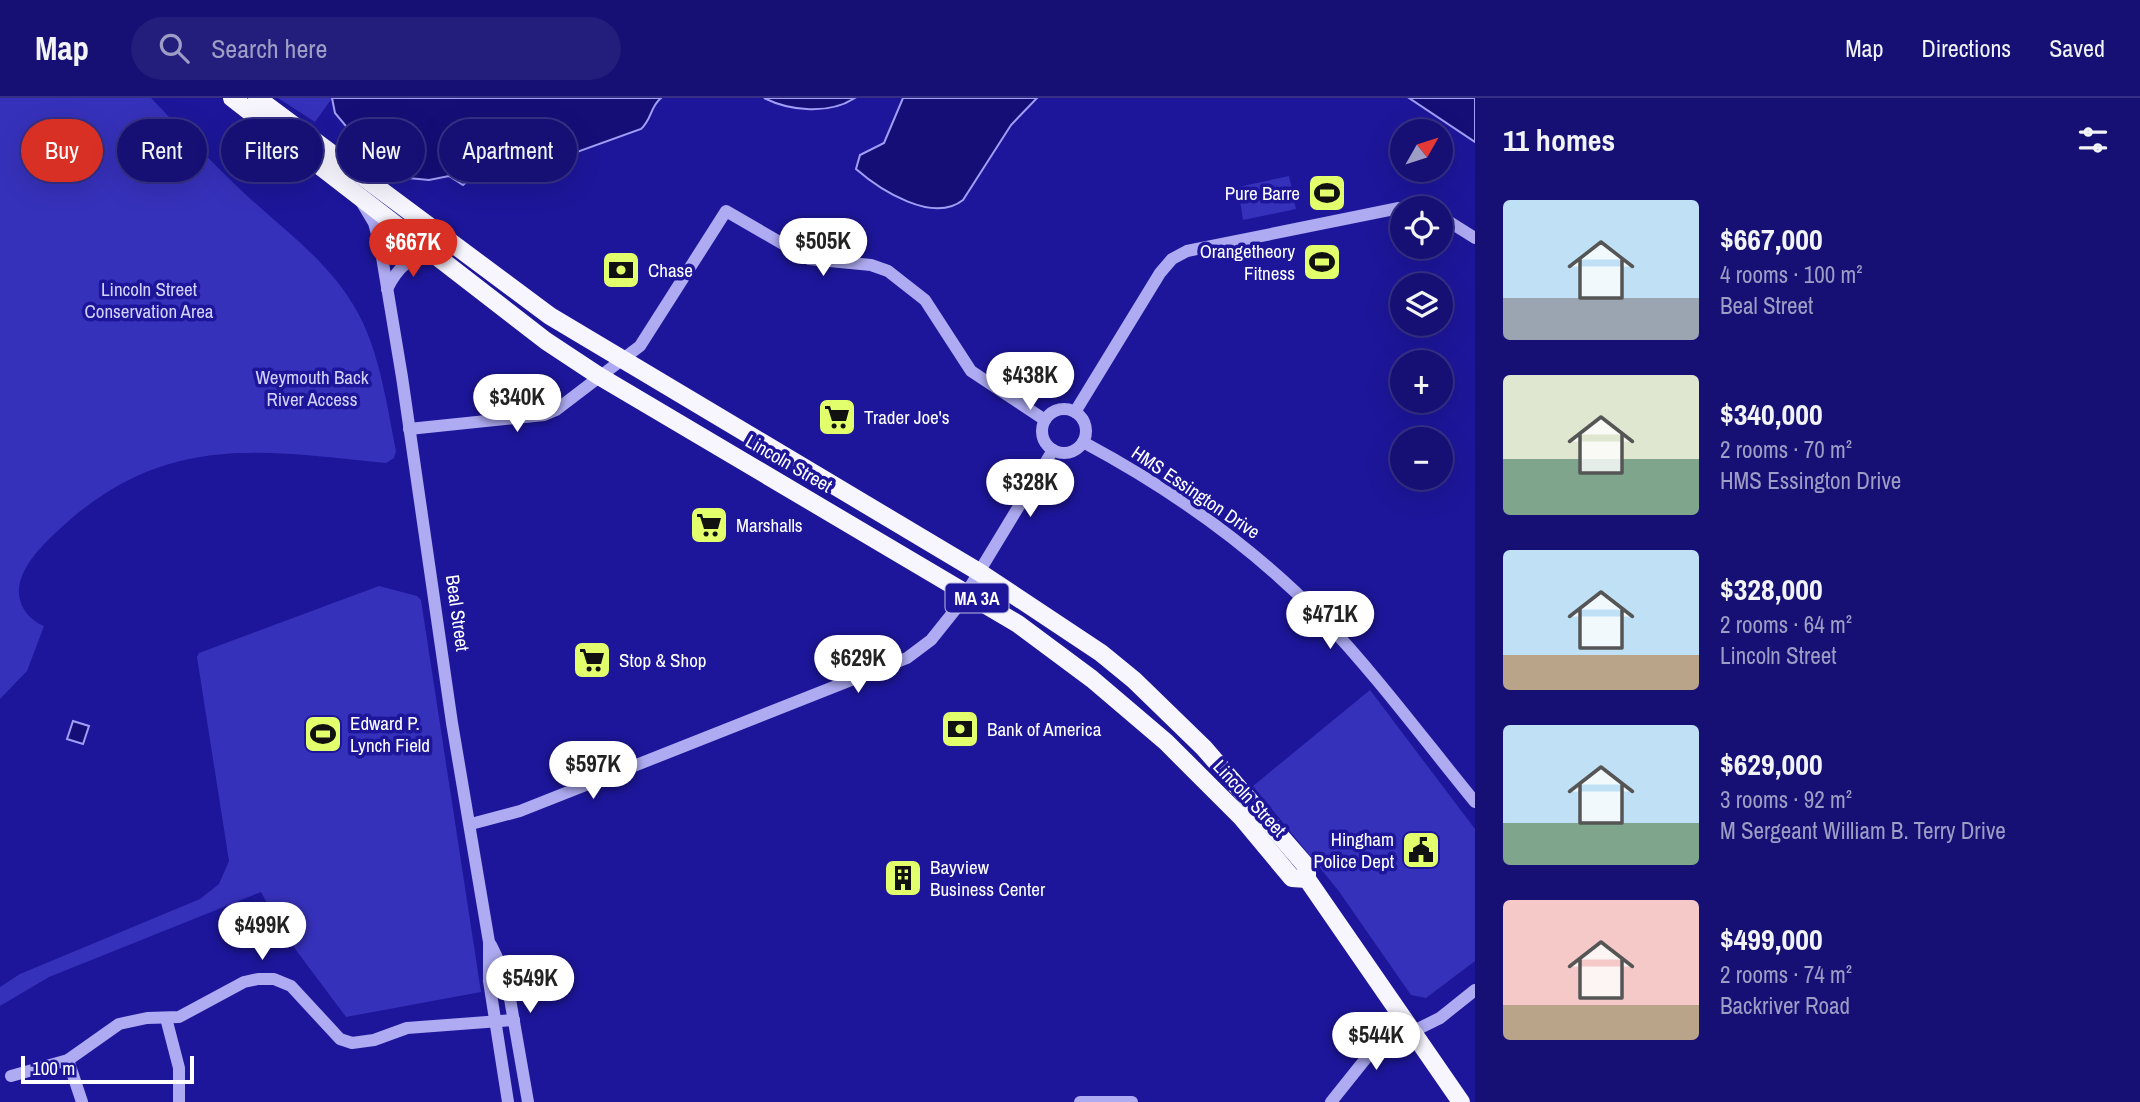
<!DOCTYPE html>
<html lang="en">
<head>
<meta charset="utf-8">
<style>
  :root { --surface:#161074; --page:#231e7c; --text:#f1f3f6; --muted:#9e9dc5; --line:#353086; --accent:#d93025 }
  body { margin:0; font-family:"Archivo Narrow",sans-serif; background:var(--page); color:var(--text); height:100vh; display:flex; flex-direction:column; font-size:26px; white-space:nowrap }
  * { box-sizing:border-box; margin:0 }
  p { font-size:23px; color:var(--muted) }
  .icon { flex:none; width:38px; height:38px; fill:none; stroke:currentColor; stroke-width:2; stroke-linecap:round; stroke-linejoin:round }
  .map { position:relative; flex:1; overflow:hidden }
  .panel { display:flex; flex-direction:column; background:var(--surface); width:665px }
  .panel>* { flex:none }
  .banner { position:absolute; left:21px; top:21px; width:665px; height:63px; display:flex; gap:14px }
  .needle { width:46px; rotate:51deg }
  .fabs { position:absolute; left:1390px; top:21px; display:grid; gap:14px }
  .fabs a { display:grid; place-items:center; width:63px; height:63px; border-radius:50%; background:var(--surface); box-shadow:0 7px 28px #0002,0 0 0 2px var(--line); font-size:35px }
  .scale { position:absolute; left:21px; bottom:18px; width:173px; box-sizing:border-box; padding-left:7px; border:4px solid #fff; border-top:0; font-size:19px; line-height:24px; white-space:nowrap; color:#fff; -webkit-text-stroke:5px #1d169a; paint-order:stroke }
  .price { position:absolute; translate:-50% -60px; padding:0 16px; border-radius:24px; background:#fff; color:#222; font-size:23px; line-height:46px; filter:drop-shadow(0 2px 4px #0008) }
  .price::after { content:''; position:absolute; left:50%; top:42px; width:21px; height:16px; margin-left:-10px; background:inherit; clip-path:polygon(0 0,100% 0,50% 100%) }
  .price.selected { background:var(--accent); color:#fff }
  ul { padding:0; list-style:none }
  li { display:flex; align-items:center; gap:21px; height:175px; padding:0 28px }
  li span { display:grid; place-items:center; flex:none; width:196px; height:140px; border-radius:7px; color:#555 }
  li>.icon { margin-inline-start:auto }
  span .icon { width:84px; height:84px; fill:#fffc; stroke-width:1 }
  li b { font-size:30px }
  h2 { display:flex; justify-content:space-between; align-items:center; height:84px; padding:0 28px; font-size:30px }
  .chip { padding:0 24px; border-radius:32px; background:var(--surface); box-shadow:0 7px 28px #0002,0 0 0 2px var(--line); font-size:24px; line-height:63px }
  .chip.selected { background:var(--accent); color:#fff }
  header { display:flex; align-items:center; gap:42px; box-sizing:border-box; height:98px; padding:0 35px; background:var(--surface); border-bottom:2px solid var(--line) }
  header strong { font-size:33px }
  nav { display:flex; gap:38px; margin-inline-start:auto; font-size:24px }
  .search { width:490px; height:63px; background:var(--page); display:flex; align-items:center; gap:18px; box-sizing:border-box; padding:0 24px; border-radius:38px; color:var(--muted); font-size:26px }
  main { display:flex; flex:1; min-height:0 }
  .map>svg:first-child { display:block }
</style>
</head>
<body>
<header>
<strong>Map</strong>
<div class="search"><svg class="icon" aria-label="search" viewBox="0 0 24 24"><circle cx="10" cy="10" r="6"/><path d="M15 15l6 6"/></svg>Search here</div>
<nav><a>Map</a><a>Directions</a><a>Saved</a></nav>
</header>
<main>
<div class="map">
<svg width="1475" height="1004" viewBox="0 0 1475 1004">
  <rect width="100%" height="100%" fill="#1d169a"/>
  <g fill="#3631ba">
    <path d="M0,0H151C182,32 212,65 244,95C285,133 331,165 358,215C380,256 387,308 396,353L394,360L386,365C267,353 172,335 72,420C54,436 29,457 21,481C14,501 25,520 44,528L27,573L0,601Z"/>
    <path d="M278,0H332L315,24Z"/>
    <path d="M1289,78L1296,111L1243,122L1238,89Z"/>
    <path d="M379,488L417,498L421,502L481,894L346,919L284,836L261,794L49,879L0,908V889L20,876L200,801L219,786L229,763L197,559L199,555Z"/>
    <path d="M1370,592L1475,731V863L1426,900L1411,897L1338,792L1253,688Z"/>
  </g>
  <g fill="#150e77" stroke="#a09ef5" stroke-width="2">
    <path d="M332,0H661C650,9 652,21 641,31L552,63L515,57H475L470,81L463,87L449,78L429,82L408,80L393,74L371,46L350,33L335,15Z"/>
    <path d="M764,0H855C829,17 790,13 764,0Z"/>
    <path d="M903,0H1037L1011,27L963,102C933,126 880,92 856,71L860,57L884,45Z"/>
    <path d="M1409,0H1475V44Z"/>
    <path d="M73,623L89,628L83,646L67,641Z"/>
  </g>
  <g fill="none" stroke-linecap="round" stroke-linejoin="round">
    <g stroke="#aeabf2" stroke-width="12">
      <path d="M362,105L374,125L380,147L402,279L452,625L489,844V883L508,1004"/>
      <path d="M1440,118L1475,140"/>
      <path d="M387,191C397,171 409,157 434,158"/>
      <circle cx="1064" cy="333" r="22"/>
      <path d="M1075,314L1160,175L1172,161L1187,153L1399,110H1420"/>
      <path d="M409,331L544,317L556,312L640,248L726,113L809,161L871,167L888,173L925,202L971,273L1045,322"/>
      <path d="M1083,344C1171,391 1252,448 1322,520C1377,578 1425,643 1475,704"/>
      <path d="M471,726L520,713L907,560L931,542L959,507L1053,352"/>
      <path d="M491,847L506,878L528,1004"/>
      <path d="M166,920L179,970V1004"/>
      <path d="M68,962L82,1004"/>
      <path d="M11,978L68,962L119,926L147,920L179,919L244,884L258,881H274L291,888L340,941L352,945L374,942L407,930L514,922"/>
      <path d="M1080,1004H1132"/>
      <path d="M1331,1004L1367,959L1385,947L1440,920L1475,892"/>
    </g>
    <g stroke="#f7f6ff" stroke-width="18">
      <path d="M232,0L546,243L599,278L1018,526L1092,581L1166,644L1242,720L1292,780L1307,781"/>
      <path d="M257,0L550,218L979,474L1101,555L1134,582L1204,650L1307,769V781L1461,1004"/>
    </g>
  </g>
  <defs>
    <symbol id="stadium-square" viewBox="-11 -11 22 22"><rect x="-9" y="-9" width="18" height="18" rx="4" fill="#e2ff6c" stroke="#1d169a"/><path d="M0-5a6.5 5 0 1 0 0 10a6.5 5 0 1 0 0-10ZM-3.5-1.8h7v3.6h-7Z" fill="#111"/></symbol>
    <symbol id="bank-square" viewBox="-11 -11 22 22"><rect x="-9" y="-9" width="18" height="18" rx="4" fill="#e2ff6c" stroke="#1d169a"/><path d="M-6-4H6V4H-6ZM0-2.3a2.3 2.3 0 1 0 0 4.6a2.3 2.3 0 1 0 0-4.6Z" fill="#111"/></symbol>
    <symbol id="supermarket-square" viewBox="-11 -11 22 22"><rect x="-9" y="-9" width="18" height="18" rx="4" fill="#e2ff6c" stroke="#1d169a"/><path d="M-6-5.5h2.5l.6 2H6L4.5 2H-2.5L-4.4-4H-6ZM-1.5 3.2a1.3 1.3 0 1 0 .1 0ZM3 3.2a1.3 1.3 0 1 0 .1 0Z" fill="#111"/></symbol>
    <symbol id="civic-square" viewBox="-11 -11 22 22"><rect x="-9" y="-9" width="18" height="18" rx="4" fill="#e2ff6c" stroke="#1d169a"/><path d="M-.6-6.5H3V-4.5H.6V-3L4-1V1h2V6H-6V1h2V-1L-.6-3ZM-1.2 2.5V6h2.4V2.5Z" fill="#111"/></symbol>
    <symbol id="building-square" viewBox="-11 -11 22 22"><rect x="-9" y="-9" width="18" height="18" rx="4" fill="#e2ff6c" stroke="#1d169a"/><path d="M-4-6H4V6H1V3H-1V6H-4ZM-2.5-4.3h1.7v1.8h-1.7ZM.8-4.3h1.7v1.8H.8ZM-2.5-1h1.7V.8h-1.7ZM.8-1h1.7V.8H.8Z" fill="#111"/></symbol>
  </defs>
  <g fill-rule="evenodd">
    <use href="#stadium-square" x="1305" y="73" width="44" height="44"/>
    <use href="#stadium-square" x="1300" y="142" width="44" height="44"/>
    <use href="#bank-square" x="599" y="150" width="44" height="44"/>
    <use href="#supermarket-square" x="815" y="297" width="44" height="44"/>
    <use href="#supermarket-square" x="687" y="405" width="44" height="44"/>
    <use href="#supermarket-square" x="570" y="540" width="44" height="44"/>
    <use href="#bank-square" x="938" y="609" width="44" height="44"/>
    <use href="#stadium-square" x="301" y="614" width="44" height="44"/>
    <use href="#civic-square" x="1399" y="730" width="44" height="44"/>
    <use href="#building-square" x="881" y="758" width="44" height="44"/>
  </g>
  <g text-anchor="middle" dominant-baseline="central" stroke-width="7" stroke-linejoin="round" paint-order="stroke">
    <rect fill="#1d169a" stroke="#bbb9e1" stroke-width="2" x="945.5" y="485.5" width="63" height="29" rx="5"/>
    <g font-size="18" font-weight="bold" fill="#fff">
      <text x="977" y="500">MA 3A</text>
    </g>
    <g font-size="19" fill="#fff" stroke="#1d169a" text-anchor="start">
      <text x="1300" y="95" text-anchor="end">Pure Barre</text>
      <text x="1295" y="153" text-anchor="end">Orangetheory<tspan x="1295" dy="22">Fitness</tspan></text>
      <text x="648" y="172">Chase</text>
      <text x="864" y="319">Trader Joe's</text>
      <text x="736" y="427">Marshalls</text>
      <text x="619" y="562">Stop &amp; Shop</text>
      <text x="350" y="625">Edward P.<tspan x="350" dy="22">Lynch Field</tspan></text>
      <text x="987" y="631">Bank of America</text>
      <text x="1394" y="741" text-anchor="end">Hingham<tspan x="1394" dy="22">Police Dept</tspan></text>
      <text x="930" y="769">Bayview<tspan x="930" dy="22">Business Center</tspan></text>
    </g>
    <g font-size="19" fill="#d4d3fc" stroke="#1d169a">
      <text x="149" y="191">Lincoln Street<tspan x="149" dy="22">Conservation Area</tspan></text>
      <text x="312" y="279">Weymouth Back<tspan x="312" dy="22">River Access</tspan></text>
    </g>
    <g font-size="19" fill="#fff" stroke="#1d169a">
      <text transform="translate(789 365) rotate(30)">Lincoln Street</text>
      <text transform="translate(1196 394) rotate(34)">HMS Essington Drive</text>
      <text transform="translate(458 515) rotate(82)">Beal Street</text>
      <text transform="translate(1250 700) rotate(47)">Lincoln Street</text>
    </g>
  </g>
</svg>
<div class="fabs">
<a><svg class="needle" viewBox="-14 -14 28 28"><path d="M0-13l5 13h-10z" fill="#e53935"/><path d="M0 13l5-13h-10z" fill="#9e9dc5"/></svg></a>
<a><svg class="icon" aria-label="locate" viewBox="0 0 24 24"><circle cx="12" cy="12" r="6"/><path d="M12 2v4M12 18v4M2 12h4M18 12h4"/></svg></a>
<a><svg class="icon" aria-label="layers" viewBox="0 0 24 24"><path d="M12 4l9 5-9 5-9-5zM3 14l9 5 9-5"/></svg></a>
<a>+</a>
<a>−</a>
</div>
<div class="scale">100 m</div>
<b class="price" style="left:823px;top:180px">$505K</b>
<b class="price selected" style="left:413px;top:181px">$667K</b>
<b class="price" style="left:1030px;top:314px">$438K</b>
<b class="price" style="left:517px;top:336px">$340K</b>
<b class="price" style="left:1030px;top:421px">$328K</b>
<b class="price" style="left:1330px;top:553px">$471K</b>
<b class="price" style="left:858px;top:597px">$629K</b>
<b class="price" style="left:593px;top:703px">$597K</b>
<b class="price" style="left:262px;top:864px">$499K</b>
<b class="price" style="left:530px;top:917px">$549K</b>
<b class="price" style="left:1376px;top:974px">$544K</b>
<div class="banner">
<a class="chip selected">Buy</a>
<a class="chip">Rent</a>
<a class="chip">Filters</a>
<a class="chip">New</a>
<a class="chip">Apartment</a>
</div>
</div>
<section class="panel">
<h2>11 homes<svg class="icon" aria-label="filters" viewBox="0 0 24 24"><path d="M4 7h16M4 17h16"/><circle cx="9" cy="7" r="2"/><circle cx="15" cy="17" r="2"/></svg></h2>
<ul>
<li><span style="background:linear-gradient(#bfe0f5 70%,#9aa5b1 0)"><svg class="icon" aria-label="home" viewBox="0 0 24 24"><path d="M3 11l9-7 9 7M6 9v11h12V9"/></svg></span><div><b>$667,000</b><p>4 rooms · 100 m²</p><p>Beal Street</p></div></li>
<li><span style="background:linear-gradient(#dfe7d0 60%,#7fa58c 0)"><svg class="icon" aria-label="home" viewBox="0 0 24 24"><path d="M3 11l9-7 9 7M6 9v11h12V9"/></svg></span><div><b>$340,000</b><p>2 rooms · 70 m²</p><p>HMS Essington Drive</p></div></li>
<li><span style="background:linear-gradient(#bfe0f5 75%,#b9a48a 0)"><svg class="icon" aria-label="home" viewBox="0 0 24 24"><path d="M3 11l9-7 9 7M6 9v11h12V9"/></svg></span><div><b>$328,000</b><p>2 rooms · 64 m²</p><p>Lincoln Street</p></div></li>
<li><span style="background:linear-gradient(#bfe0f5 70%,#7fa58c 0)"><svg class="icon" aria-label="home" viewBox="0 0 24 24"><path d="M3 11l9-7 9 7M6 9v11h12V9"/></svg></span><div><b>$629,000</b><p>3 rooms · 92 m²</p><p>M Sergeant William B. Terry Drive</p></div></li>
<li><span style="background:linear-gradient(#f6c9c9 75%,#b9a48a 0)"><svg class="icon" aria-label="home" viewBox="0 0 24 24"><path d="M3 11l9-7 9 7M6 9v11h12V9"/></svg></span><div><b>$499,000</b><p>2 rooms · 74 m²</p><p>Backriver Road</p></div></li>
</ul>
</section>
</main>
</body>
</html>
